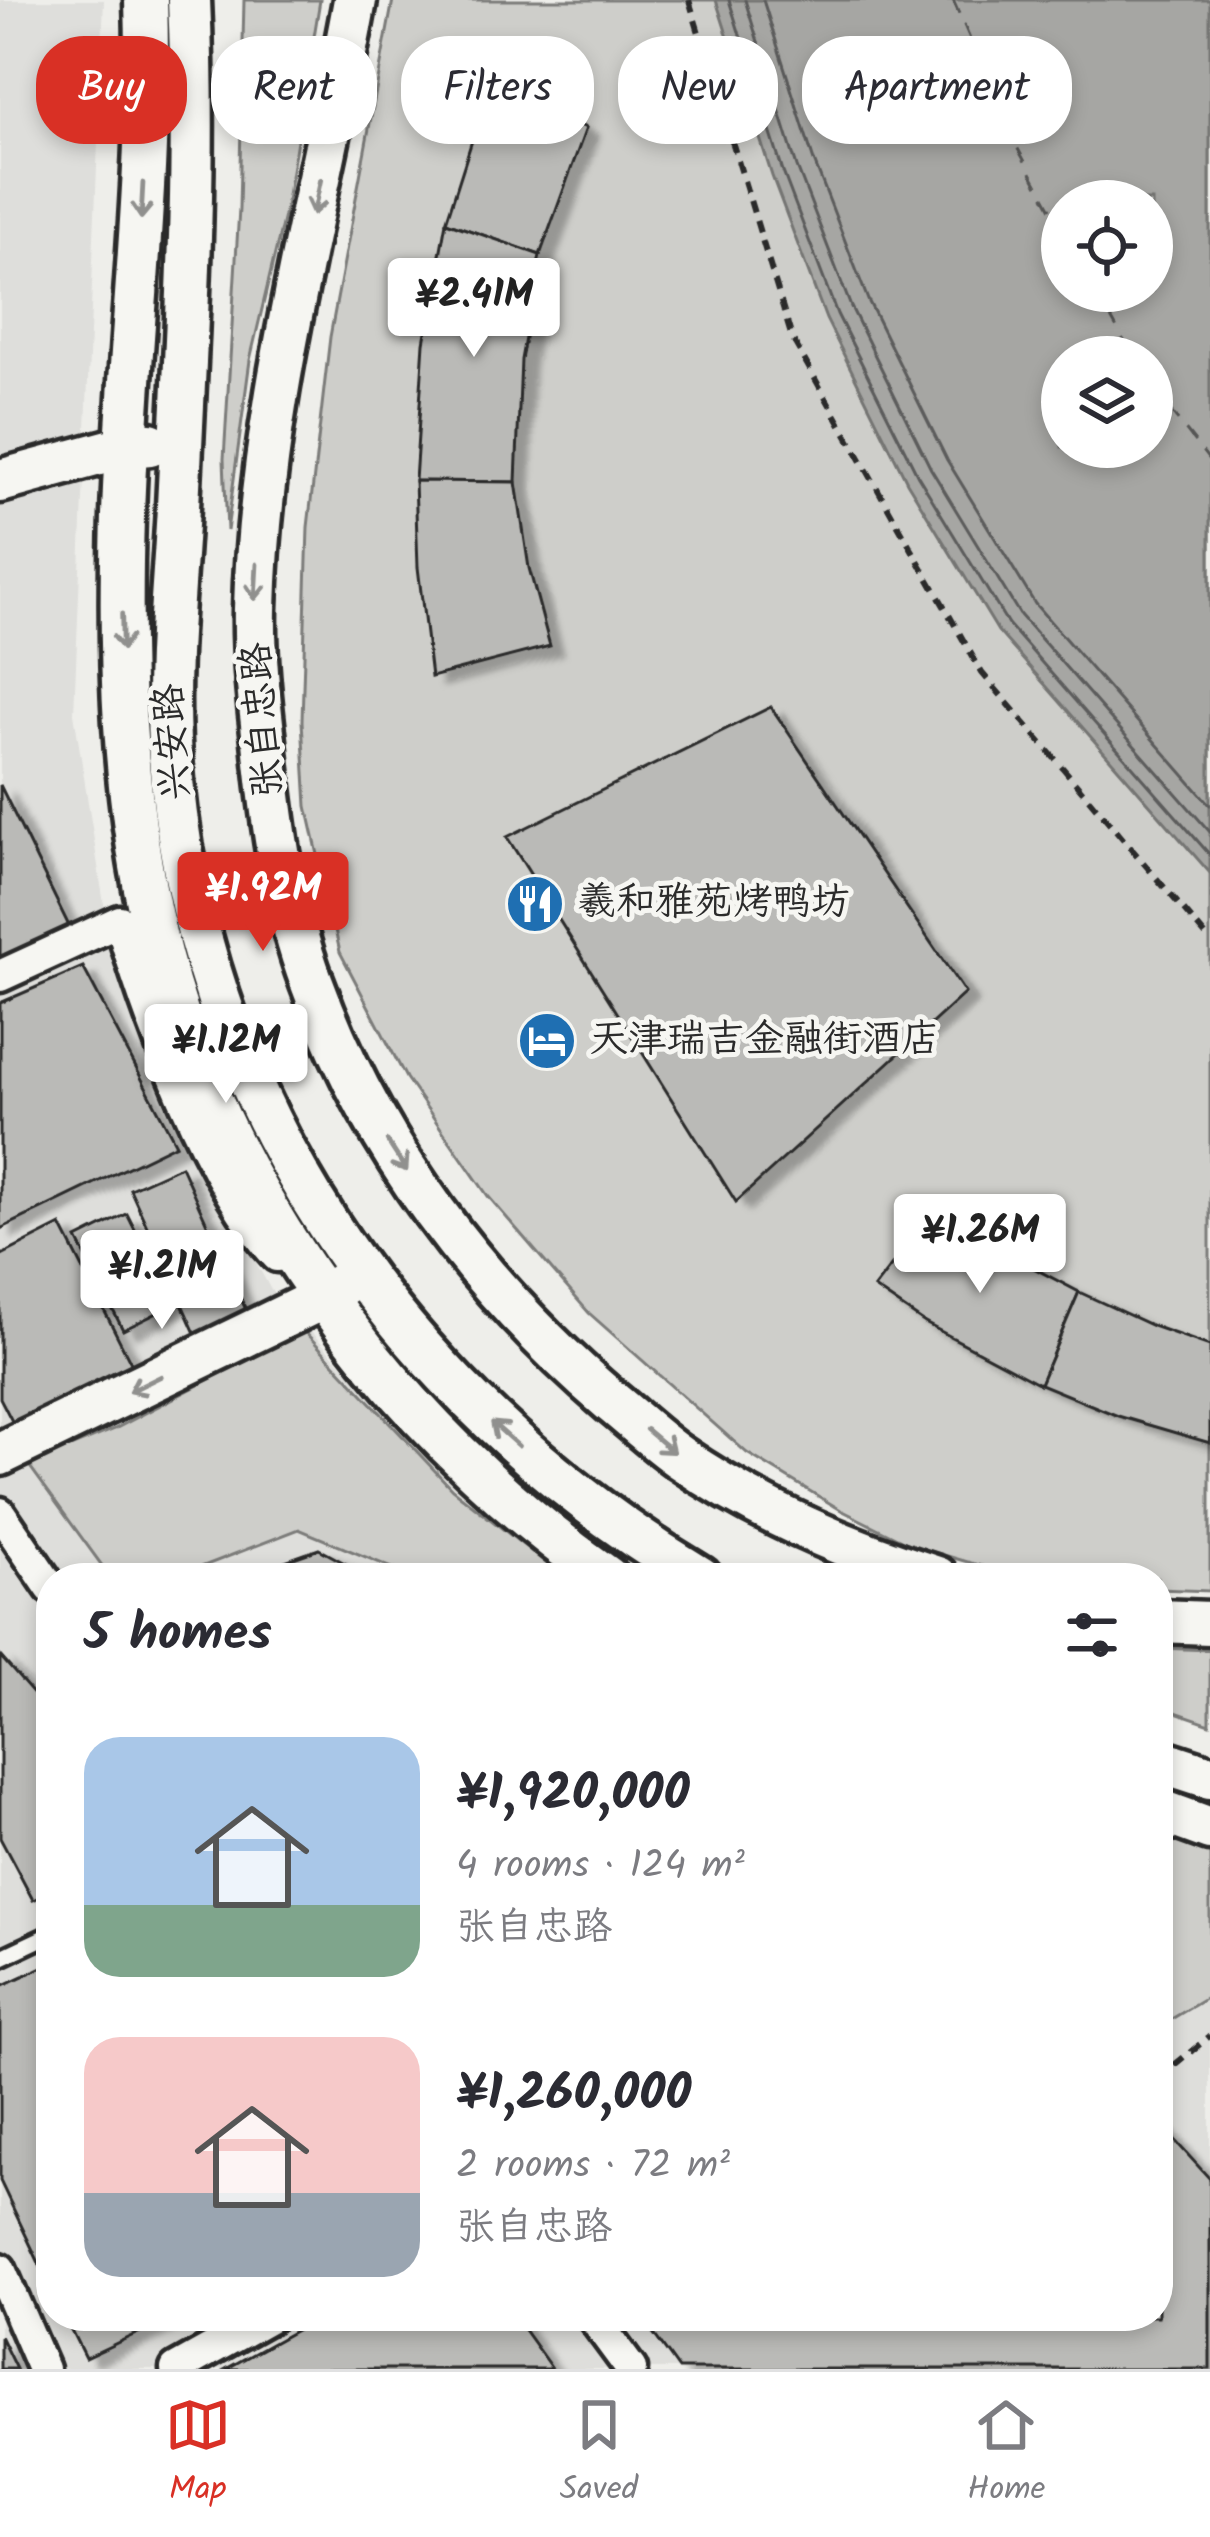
<!DOCTYPE html>
<html lang="en">
<head>
<meta charset="utf-8">
<style>
  :root { --surface:#fff; --page:#f7f7f7; --text:#2b2b33; --muted:#7c7c81; --line:#e1e1e2; --accent:#d93025 }
  body { margin:0; font-family:Kalam,"LXGW WenKai TC",sans-serif; background:var(--page); color:var(--text); height:100vh; display:flex; flex-direction:column; font-size:45px; white-space:nowrap }
  * { box-sizing:border-box; margin:0 }
  p { font-size:39px; color:var(--muted) }
  .icon { flex:none; width:66px; height:66px; fill:none; stroke:currentColor; stroke-width:2; stroke-linecap:round; stroke-linejoin:round }
  .map { position:relative; flex:1; overflow:hidden }
  .side { position:absolute; left:36px; top:1563px; width:1137px; height:768px; display:flex; flex-direction:column; background:var(--surface); border-radius:48px; box-shadow:0 6px 18px #0003 }
  .side>* { flex:none }
  .guide { position:absolute; left:36px; top:36px; width:1140px; height:108px; display:flex; gap:24px }
  .tools { position:absolute; left:1041px; top:180px; display:grid; gap:24px }
  .tools a { display:grid; place-items:center; width:132px; height:132px; border-radius:50%; background:var(--surface); box-shadow:0 6px 18px #0003; font-size:60px }
  .price { position:absolute; translate:-50% -102px; padding:0 27px; border-radius:12px; background:#fff; color:#222; font-size:39px; line-height:78px; filter:drop-shadow(0 3px 6px #0008) }
  .price::after { content:''; position:absolute; left:50%; top:72px; width:36px; height:27px; margin-left:-18px; background:inherit; clip-path:polygon(0 0,100% 0,50% 100%) }
  .price.current { background:var(--accent); color:#fff }
  ul { padding:0; list-style:none }
  li { display:flex; align-items:center; gap:36px; height:300px; padding:0 48px }
  li span { display:grid; place-items:center; flex:none; width:336px; height:240px; border-radius:36px; color:#555 }
  li>.icon { margin-inline-start:auto }
  span .icon { width:144px; height:144px; fill:#fffc; stroke-width:1 }
  li b { font-size:51px }
  h2 { display:flex; justify-content:space-between; align-items:center; height:144px; padding:0 48px; font-size:51px }
  .pill { padding:0 42px; border-radius:48px; background:var(--surface); box-shadow:0 6px 18px #0003; font-size:42px; line-height:108px }
  .pill.current { background:var(--accent); color:#fff }
  .menu { display:flex; justify-content:space-around; align-items:center; height:168px; border-top:3px solid var(--line); background:var(--surface); font-size:33px; color:var(--muted) }
  .menu a { display:grid; justify-items:center; gap:6px }
  .menu .current { color:var(--accent) }
  .map>svg:first-child { display:block }
</style>
</head>
<body>
<div class="map">
<svg width="1210" height="2369" viewBox="0 0 1210 2369">
  <defs>
    <filter id="shadow"><feDropShadow dx="13" dy="8" stdDeviation="3" flood-color="#0004"/></filter>
  </defs>
  <rect width="100%" height="100%" fill="#eeeeea"/>
  <filter id="ink" filterUnits="userSpaceOnUse"><feTurbulence type="fractalNoise" baseFrequency=".00833" numOctaves="2"/><feDisplacementMap in="SourceGraphic" scale="24" xChannelSelector="R" yChannelSelector="G"/><feConvolveMatrix kernelMatrix="1 2 1 2 8 2 1 2 1" color-interpolation-filters="sRGB"/></filter>
  <g filter="url(#ink)">
    <path fill="#dededb" d="M0,0H104L74,713L114,968L205,1169L271,1290L408,1434L567,1578H51V2316H1158V1829L1210,1849V2369H0Z"/>
    <g fill="#cececa" stroke="#7c7c7a" stroke-width="3" fill-rule="evenodd">
      <path d="M244,0H320L286,207L250,360L227,531L224,459L239,209Z"/>
      <path d="M393,0H1210V1591L1158,1589V1578L1019,1577L913,1546L841,1510L747,1453L589,1313L488,1196L406,1078L340,952L307,806L302,721L308,527L330,337ZM1062,201H1152V291H1062ZM1062,357H1152V447H1062Z"/>
      <path d="M303,1330L452,1489L565,1578H416L299,1529L173,1578H111L28,1464L115,1429Z"/>
      <path d="M1158,1648L1210,1650V1724L1158,1706Z"/>
      <path d="M1158,1834L1210,1853V1996L1158,2027Z"/>
    </g>
    <path fill="#a6a6a3" stroke="#757573" stroke-width="3" fill-rule="evenodd" d="M716,0H1210V873L998,631L907,482L826,319L772,176ZM1062,201H1152V291H1062ZM1062,357H1152V447H1062Z"/>
    <g fill="none" stroke-linecap="round" stroke-linejoin="round">
      <g stroke="#5c5c5b" stroke-width="3">
        <path d="M729,0L783,172L837,314L918,476L1008,624L1210,855"/>
        <path d="M745,0L797,167L851,307L931,469L1020,615L1210,832"/>
        <path d="M763,0L814,161L868,300L947,460L1035,604L1210,805"/>
      </g>
      <g stroke="#565655" stroke-width="3" stroke-dasharray="15 12" stroke-linecap="butt">
        <path d="M953,0L1017,147L1062,229"/>
        <path d="M1096,291L1133,357"/>
        <path d="M1152,388L1210,461"/>
      </g>
    </g>
    <g fill="#babab7" stroke="#2b2b2b" stroke-width="3" filter="url(#shadow)">
      <path d="M495,87L586,128L540,255L446,222L474,134Z"/>
      <path d="M446,222L540,255L521,360L516,482L415,481L424,343Z"/>
      <path d="M415,481L516,482L529,568L550,646L431,677L418,567Z"/>
      <path d="M771,707L965,993L736,1202L507,837Z"/>
      <path d="M0,785L70,928L0,959Z"/>
      <path d="M83,967L176,1144L0,1229V1003Z"/>
      <path d="M181,1166L246,1310L195,1333L130,1189Z"/>
      <path d="M935,1209L1005,1253L1079,1292L1040,1384L925,1323L874,1288Z"/>
      <path d="M127,1214L173,1305L123,1330L77,1239Z"/>
      <path d="M61,1225L134,1369L16,1429L0,1398V1256Z"/>
      <path d="M1079,1292L1153,1326L1210,1346V1443L1118,1416L1040,1384Z"/>
      <path d="M319,1549L372,1578H237Z"/>
      <path d="M0,1656L51,1714V1891L33,1900L0,1838Z"/>
      <path d="M51,1963V2288L0,2181V1987Z"/>
      <path d="M1158,2122L1210,2179V2369H679L641,2316H1158Z"/>
      <path d="M64,2316H174L85,2358Z"/>
      <path d="M321,2316H514L552,2369H226Z"/>
      <path d="M0,2336L16,2369H0Z"/>
    </g>
    <g fill="none" stroke-linecap="round" stroke-linejoin="round">
      <defs>
        <path id="lane" d="M0,1958L51,1934"/>
        <g id="street">
          <path d="M0,976L120,921C148,1017 208,1184 277,1256"/>
          <path d="M0,1513L51,1588"/>
          <path d="M0,2269L43,2369"/>
          <path d="M592,2316L631,2369"/>
          <path d="M176,2369L271,2316"/>
        </g>
        <g id="secondary">
          <path d="M146,0C152,172 128,344 123,516C119,655 122,795 154,930C215,1191 390,1425 607,1578"/>
          <path d="M189,0C197,169 186,338 178,507C174,585 165,663 169,742C190,1098 397,1397 700,1578"/>
          <path d="M355,0C319,201 260,403 255,609C254,653 259,698 264,741C272,823 283,906 312,983C372,1148 480,1290 613,1403C635,1421 656,1441 679,1457C756,1510 848,1550 937,1578"/>
          <path d="M0,481L128,446L150,444"/>
          <path d="M0,1454L322,1298L344,1283"/>
          <path d="M1158,1621L1210,1623"/>
          <path d="M1158,1760L1210,1777"/>
          <path d="M1158,1810L1210,1829"/>
        </g>
      </defs>
      <use href="#lane" stroke="#2b2b2b" stroke-width="24"/>
      <use href="#street" stroke="#2b2b2b" stroke-width="39"/>
      <use href="#secondary" stroke="#2b2b2b" stroke-width="51"/>
      <g stroke="#2b2b2b" stroke-width="6" stroke-dasharray="12 9" stroke-linecap="butt">
        <path d="M689,0L792,338L982,673L1210,941"/>
        <path d="M1158,2078L1210,2036"/>
      </g>
      <use href="#lane" stroke="#f6f6f2" stroke-width="15"/>
      <use href="#street" stroke="#f6f6f2" stroke-width="30"/>
      <use href="#secondary" stroke="#f6f6f2" stroke-width="42"/>
    </g>
    <defs><path id="oneway-shaft" d="M-6 0H5M1.5-3L5.5 0L1.5 3" fill="none" stroke-width="1.6" stroke-linecap="round" stroke-linejoin="round" transform="scale(3)"/></defs>
    <g stroke="#90908e">
      <use href="#oneway-shaft" transform="translate(317 197) rotate(102)"/>
      <use href="#oneway-shaft" transform="translate(142 201) rotate(93)"/>
      <use href="#oneway-shaft" transform="translate(256 582) rotate(93)"/>
      <use href="#oneway-shaft" transform="translate(122 632) rotate(89)"/>
      <use href="#oneway-shaft" transform="translate(397 1156) rotate(57)"/>
      <use href="#oneway-shaft" transform="translate(145 1384) rotate(154)"/>
      <use href="#oneway-shaft" transform="translate(505 1434) rotate(-138)"/>
      <use href="#oneway-shaft" transform="translate(660 1441) rotate(40)"/>
    </g>
  </g>
  <defs>
    <symbol id="restaurant-disc" viewBox="-11 -11 22 22"><circle r="9.5" fill="#1f6fb2" stroke="#f6f6f2"/><path d="M-5-6h1v4h1v-4h1v4h1v-4h1v5L-1.5 .5V6h-2V.5L-5-1ZM5-6V6H3V1.5H1.5Q1.5-4 5-6Z" fill="#fff"/></symbol>
    <symbol id="hotel-disc" viewBox="-11 -11 22 22"><circle r="9.5" fill="#1f6fb2" stroke="#f6f6f2"/><path d="M-6-4.5h1.5V1H6V5H4.5V3h-9V5H-6ZM-4 0a1.8 1.8 0 1 1 3.6 0ZM.5 0V-2.5h3Q6-2.5 6 0Z" fill="#fff"/></symbol>
  </defs>
  <g fill-rule="evenodd">
    <use href="#restaurant-disc" x="502" y="871" width="66" height="66"/>
    <use href="#hotel-disc" x="514" y="1008" width="66" height="66"/>
  </g>
  <g text-anchor="middle" dominant-baseline="central" stroke-width="10" stroke-linejoin="round" paint-order="stroke">
    <g font-size="39" fill="#2b2b2b" stroke="#f6f6f2">
      <text transform="translate(264 720) rotate(-95)">张自忠路</text>
      <text transform="translate(174 742) rotate(-94)">兴安路</text>
    </g>
    <g font-size="39" fill="#2b2b2b" stroke="#f6f6f2" text-anchor="start">
      <text x="577" y="904">羲和雅苑烤鸭坊</text>
      <text x="589" y="1041">天津瑞吉金融街酒店</text>
    </g>
  </g>
</svg>
<div class="tools">
<a><svg class="icon" aria-label="locate" viewBox="0 0 24 24"><circle cx="12" cy="12" r="6"/><path d="M12 2v4M12 18v4M2 12h4M18 12h4"/></svg></a>
<a><svg class="icon" aria-label="layers" viewBox="0 0 24 24"><path d="M12 4l9 5-9 5-9-5zM3 14l9 5 9-5"/></svg></a>
</div>
<b class="price" style="left:474px;top:360px">¥2.41M</b>
<b class="price current" style="left:263px;top:954px">¥1.92M</b>
<b class="price" style="left:226px;top:1106px">¥1.12M</b>
<b class="price" style="left:980px;top:1296px">¥1.26M</b>
<b class="price" style="left:162px;top:1332px">¥1.21M</b>
<div class="guide">
<a class="pill current">Buy</a>
<a class="pill">Rent</a>
<a class="pill">Filters</a>
<a class="pill">New</a>
<a class="pill">Apartment</a>
</div>
<section class="side">
<h2>5 homes<svg class="icon" aria-label="filters" viewBox="0 0 24 24"><path d="M4 7h16M4 17h16"/><circle cx="9" cy="7" r="2"/><circle cx="15" cy="17" r="2"/></svg></h2>
<ul>
<li><span style="background:linear-gradient(#a9c7e8 70%,#7fa58c 0)"><svg class="icon" aria-label="home" viewBox="0 0 24 24"><path d="M3 11l9-7 9 7M6 9v11h12V9"/></svg></span><div><b>¥1,920,000</b><p>4 rooms · 124 m²</p><p>张自忠路</p></div></li>
<li><span style="background:linear-gradient(#f6c9c9 65%,#9aa5b1 0)"><svg class="icon" aria-label="home" viewBox="0 0 24 24"><path d="M3 11l9-7 9 7M6 9v11h12V9"/></svg></span><div><b>¥1,260,000</b><p>2 rooms · 72 m²</p><p>张自忠路</p></div></li>
</ul>
</section>
</div>
<nav class="menu">
<a class="current"><svg class="icon" aria-label="map" viewBox="0 0 24 24"><path d="M3 6l6-2 6 2 6-2v14l-6 2-6-2-6 2zM9 4v14M15 6v14"/></svg>Map</a>
<a><svg class="icon" aria-label="saved" viewBox="0 0 24 24"><path d="M7 4h10v16l-5-4-5 4z"/></svg>Saved</a>
<a><svg class="icon" aria-label="home" viewBox="0 0 24 24"><path d="M3 11l9-7 9 7M6 9v11h12V9"/></svg>Home</a>
</nav>
</body>
</html>
